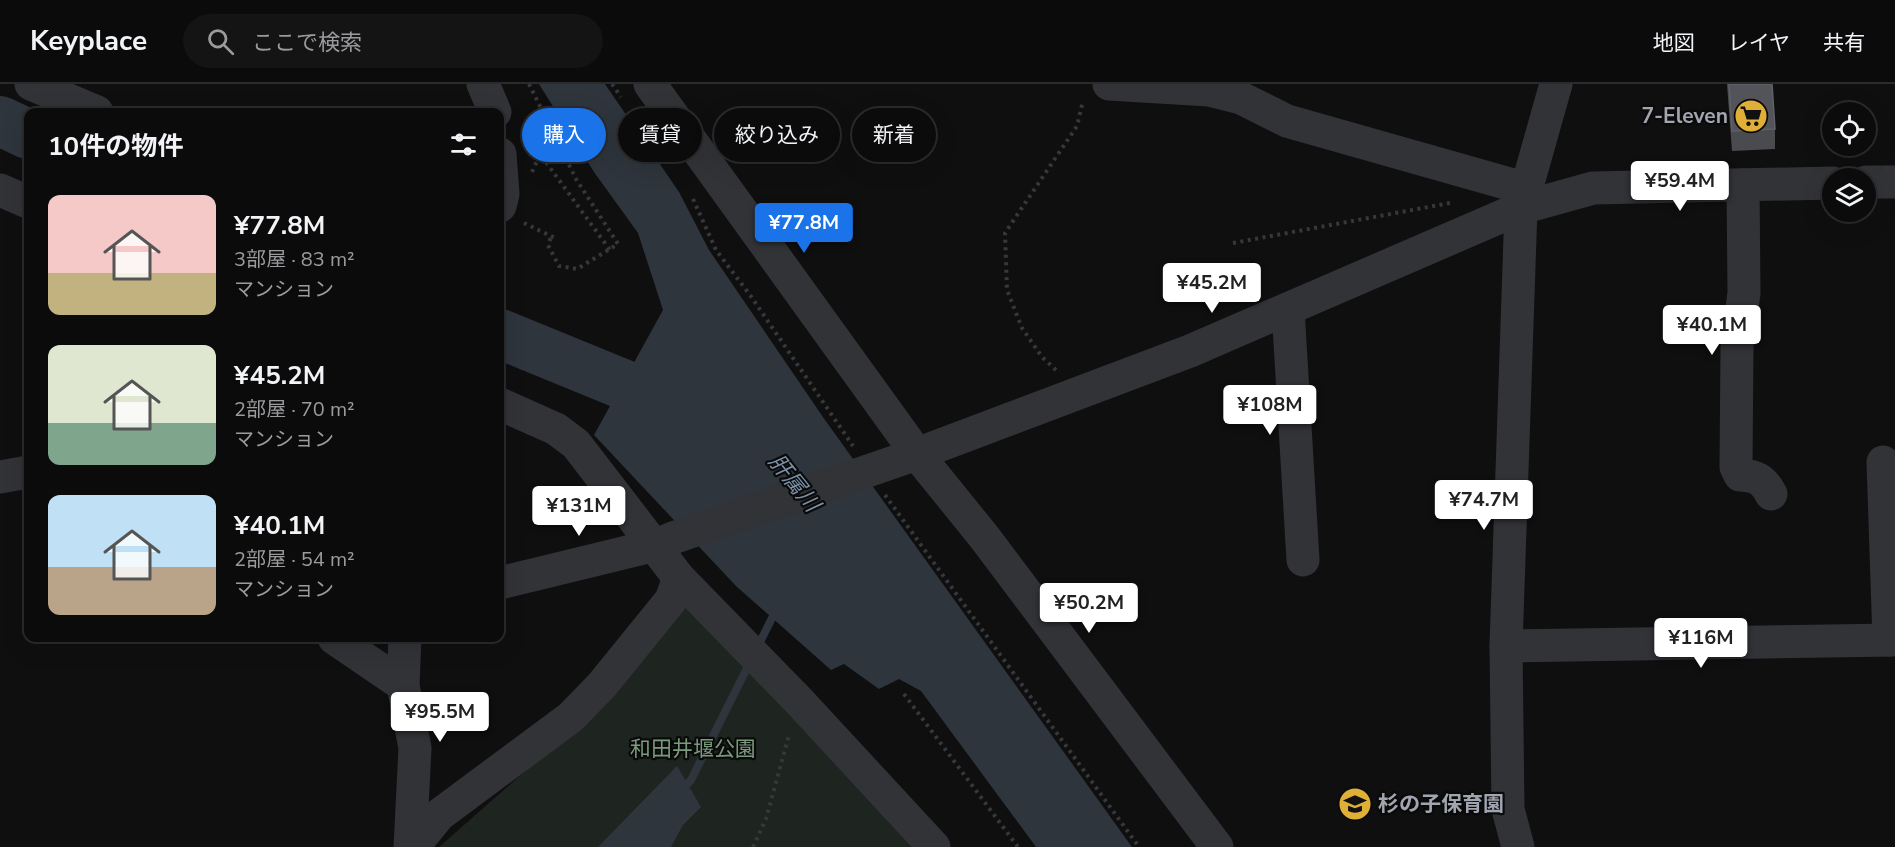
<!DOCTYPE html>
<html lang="ja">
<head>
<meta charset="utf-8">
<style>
  :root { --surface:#0b0b0c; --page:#141415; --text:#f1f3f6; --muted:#9a9b9d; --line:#2b2b2d; --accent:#1a73e8 }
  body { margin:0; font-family:"Nunito Sans","Noto Sans JP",sans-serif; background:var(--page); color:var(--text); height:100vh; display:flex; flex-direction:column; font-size:22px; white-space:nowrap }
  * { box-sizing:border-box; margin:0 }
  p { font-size:20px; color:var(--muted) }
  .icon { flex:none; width:33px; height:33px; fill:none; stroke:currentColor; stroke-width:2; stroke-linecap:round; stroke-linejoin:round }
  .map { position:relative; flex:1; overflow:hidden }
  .sheet { position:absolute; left:24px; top:24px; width:480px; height:534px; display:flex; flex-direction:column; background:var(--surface); border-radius:12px; box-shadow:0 6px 24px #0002,0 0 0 2px var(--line) }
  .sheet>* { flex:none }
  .banner { position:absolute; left:522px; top:24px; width:570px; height:54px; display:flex; gap:12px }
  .tools { position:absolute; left:1822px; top:18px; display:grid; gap:12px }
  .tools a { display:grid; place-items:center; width:54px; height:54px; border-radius:50%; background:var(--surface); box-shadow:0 6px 24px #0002,0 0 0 2px var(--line); font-size:30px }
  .price { position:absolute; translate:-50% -51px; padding:0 14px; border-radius:6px; background:#fff; color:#222; font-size:20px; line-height:39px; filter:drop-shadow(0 2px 3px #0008) }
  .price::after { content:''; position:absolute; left:50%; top:36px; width:18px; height:14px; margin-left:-9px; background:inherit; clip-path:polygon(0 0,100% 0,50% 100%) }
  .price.current { background:var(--accent); color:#fff }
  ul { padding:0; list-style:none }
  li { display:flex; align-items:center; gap:18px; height:150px; padding:0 24px }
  li span { display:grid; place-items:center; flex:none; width:168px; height:120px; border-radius:12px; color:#555 }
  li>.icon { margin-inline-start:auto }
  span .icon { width:72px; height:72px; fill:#fffc; stroke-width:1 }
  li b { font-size:26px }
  h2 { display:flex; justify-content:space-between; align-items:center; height:72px; padding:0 24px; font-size:26px }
  .pill { padding:0 21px; border-radius:27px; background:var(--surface); box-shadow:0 6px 24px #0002,0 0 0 2px var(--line); font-size:21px; line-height:54px }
  .pill.current { background:var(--accent); color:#fff }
  header { display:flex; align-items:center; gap:36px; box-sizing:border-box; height:84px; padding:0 30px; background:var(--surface); border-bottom:2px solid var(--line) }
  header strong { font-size:28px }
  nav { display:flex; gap:33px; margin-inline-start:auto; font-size:21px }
  .search { width:420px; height:54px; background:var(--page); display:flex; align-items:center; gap:15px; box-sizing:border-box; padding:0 21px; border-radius:33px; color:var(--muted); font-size:22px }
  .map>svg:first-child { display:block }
</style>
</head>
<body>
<header>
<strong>Keyplace</strong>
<div class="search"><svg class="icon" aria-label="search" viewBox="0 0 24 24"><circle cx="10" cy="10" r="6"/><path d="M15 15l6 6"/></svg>ここで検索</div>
<nav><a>地図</a><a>レイヤ</a><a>共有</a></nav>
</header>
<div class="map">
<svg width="1895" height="763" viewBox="0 0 1895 763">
  <rect width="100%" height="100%" fill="#0f0f10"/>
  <path fill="#1e241f" d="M684,516L920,763H439L606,616Z"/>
  <g fill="#2e353c">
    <path d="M539,0H605L679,108L709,166L825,336L1132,763H1036L921,607L899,595L879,605L844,580L831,586L736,502L594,351L663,226L638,149L594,88Z"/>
    <path d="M677,682L701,723L683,741L671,763H598Z"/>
  </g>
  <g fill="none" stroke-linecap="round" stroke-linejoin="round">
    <g stroke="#2e353c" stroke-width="8">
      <path d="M757,564L777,524"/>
      <path d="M682,706L691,696L750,578"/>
    </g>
    <g stroke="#2e353c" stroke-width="50">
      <path d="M0,37L28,50"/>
      <path d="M500,250L686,326"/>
    </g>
    <g stroke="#37383c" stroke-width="4" stroke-dasharray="3 4.5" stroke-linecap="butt">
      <path d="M529,0L576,95L618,160L577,185L559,182L548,161L551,153"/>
      <path d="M612,0L621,13"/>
      <path d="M532,88L540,70L610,166"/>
      <path d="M693,115L716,166L750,211L853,362"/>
      <path d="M524,139L555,154"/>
      <path d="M1233,159L1450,119"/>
      <path d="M1056,286L1042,273L1022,244L1007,206L1005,149L1077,42L1083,17"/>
      <path d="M885,411L1139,763"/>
      <path d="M904,610L1018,763"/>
      <path d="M753,763L766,735L789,651"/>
    </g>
    <g stroke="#323337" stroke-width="33">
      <path d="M31,0L97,28"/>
      <path d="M483,0L495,28"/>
      <path d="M650,0L917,370L985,454L1217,763"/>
      <path d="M1109,0L1209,6L1241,14L1287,37L1527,105"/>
      <path d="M500,70L503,110L500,122"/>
      <path d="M1866,98H1895"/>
      <path d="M1743,101L1744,209L1737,262L1736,383L1740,391C1756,392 1763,395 1771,410"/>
      <path d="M0,106L28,118"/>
      <path d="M1288,225L1303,476"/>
      <path d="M500,320L556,345L576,360L679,494L798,616L934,763"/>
      <path d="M917,370L1190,267L1521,124L1593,104L1833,99"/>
      <path d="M1883,378L1889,556"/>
      <path d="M0,393L28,388"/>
      <path d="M500,499L656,461L673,454"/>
      <path d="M334,554L403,601"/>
      <path d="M405,554L403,601L415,664L410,763"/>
      <path d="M1506,562L1895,556"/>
      <path d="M413,763L439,731L571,633L602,601L671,516L679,494"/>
      <path d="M1518,763L1508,725L1506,562L1521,124L1556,0"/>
    </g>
    <path stroke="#323337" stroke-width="33" d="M673,454L917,370"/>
  </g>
  <path fill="#4a4b4f" d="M1727,0H1772L1775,45V65L1732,67Z"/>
  <path fill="#53545a" stroke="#5f6167" stroke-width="1.5" d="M1729,0H1772L1775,45L1732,47Z"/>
  <defs>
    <symbol id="supermarket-disc" viewBox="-11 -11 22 22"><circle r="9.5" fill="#e0af38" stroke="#0a0a0b"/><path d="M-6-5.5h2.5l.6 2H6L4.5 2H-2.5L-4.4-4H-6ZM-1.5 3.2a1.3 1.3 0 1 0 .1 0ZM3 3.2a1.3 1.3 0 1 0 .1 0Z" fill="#111"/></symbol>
    <symbol id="school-disc" viewBox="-11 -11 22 22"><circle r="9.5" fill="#e0af38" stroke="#0a0a0b"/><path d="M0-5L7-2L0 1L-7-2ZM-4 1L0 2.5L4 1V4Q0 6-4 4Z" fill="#111"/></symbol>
  </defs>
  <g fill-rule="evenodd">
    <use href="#supermarket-disc" x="1732" y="13" width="38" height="38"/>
    <use href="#school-disc" x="1336" y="701" width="38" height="38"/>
  </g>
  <g text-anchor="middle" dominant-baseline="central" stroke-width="4.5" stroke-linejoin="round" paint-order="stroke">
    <g font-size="21" font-weight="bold" fill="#a1a5b0" stroke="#0a0a0b" text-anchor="end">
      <text x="1728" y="32">7-Eleven</text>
      <text x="1378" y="720" text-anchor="start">杉の子保育園</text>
    </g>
    <g font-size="21" fill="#7a9a7d" stroke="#0a0a0b">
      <text x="693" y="665">和田井堰公園</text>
    </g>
    <g font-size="22" font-style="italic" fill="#7b91a9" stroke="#0a0a0b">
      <text transform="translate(794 399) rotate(51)">肝属川</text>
    </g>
  </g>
</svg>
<div class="tools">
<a><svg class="icon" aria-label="locate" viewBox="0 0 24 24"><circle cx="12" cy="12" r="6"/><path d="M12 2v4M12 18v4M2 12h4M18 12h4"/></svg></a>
<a><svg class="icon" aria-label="layers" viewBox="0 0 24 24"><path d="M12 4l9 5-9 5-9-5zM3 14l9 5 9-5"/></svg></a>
</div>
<b class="price" style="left:1680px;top:128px">¥59.4M</b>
<b class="price current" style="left:804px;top:170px">¥77.8M</b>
<b class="price" style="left:1212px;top:230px">¥45.2M</b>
<b class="price" style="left:1712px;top:272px">¥40.1M</b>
<b class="price" style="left:1270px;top:352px">¥108M</b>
<b class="price" style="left:1484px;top:447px">¥74.7M</b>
<b class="price" style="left:579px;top:453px">¥131M</b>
<b class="price" style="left:1089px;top:550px">¥50.2M</b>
<b class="price" style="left:1701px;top:585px">¥116M</b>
<b class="price" style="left:440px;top:659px">¥95.5M</b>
<div class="banner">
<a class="pill current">購入</a>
<a class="pill">賃貸</a>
<a class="pill">絞り込み</a>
<a class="pill">新着</a>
</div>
<section class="sheet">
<h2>10件の物件<svg class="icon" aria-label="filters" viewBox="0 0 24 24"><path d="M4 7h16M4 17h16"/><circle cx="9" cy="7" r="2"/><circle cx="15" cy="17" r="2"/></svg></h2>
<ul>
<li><span style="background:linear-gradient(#f6c9c9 65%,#c2b280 0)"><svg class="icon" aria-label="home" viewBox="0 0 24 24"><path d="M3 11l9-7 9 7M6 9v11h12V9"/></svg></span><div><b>¥77.8M</b><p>3部屋 · 83 m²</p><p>マンション</p></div></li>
<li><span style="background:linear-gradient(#dfe7d0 65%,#7fa58c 0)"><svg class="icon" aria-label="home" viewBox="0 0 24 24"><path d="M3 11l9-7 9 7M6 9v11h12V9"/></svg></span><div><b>¥45.2M</b><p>2部屋 · 70 m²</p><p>マンション</p></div></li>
<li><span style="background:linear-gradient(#bfe0f5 60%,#b9a48a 0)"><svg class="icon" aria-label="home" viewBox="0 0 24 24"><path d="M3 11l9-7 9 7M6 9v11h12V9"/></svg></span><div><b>¥40.1M</b><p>2部屋 · 54 m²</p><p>マンション</p></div></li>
</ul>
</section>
</div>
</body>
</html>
